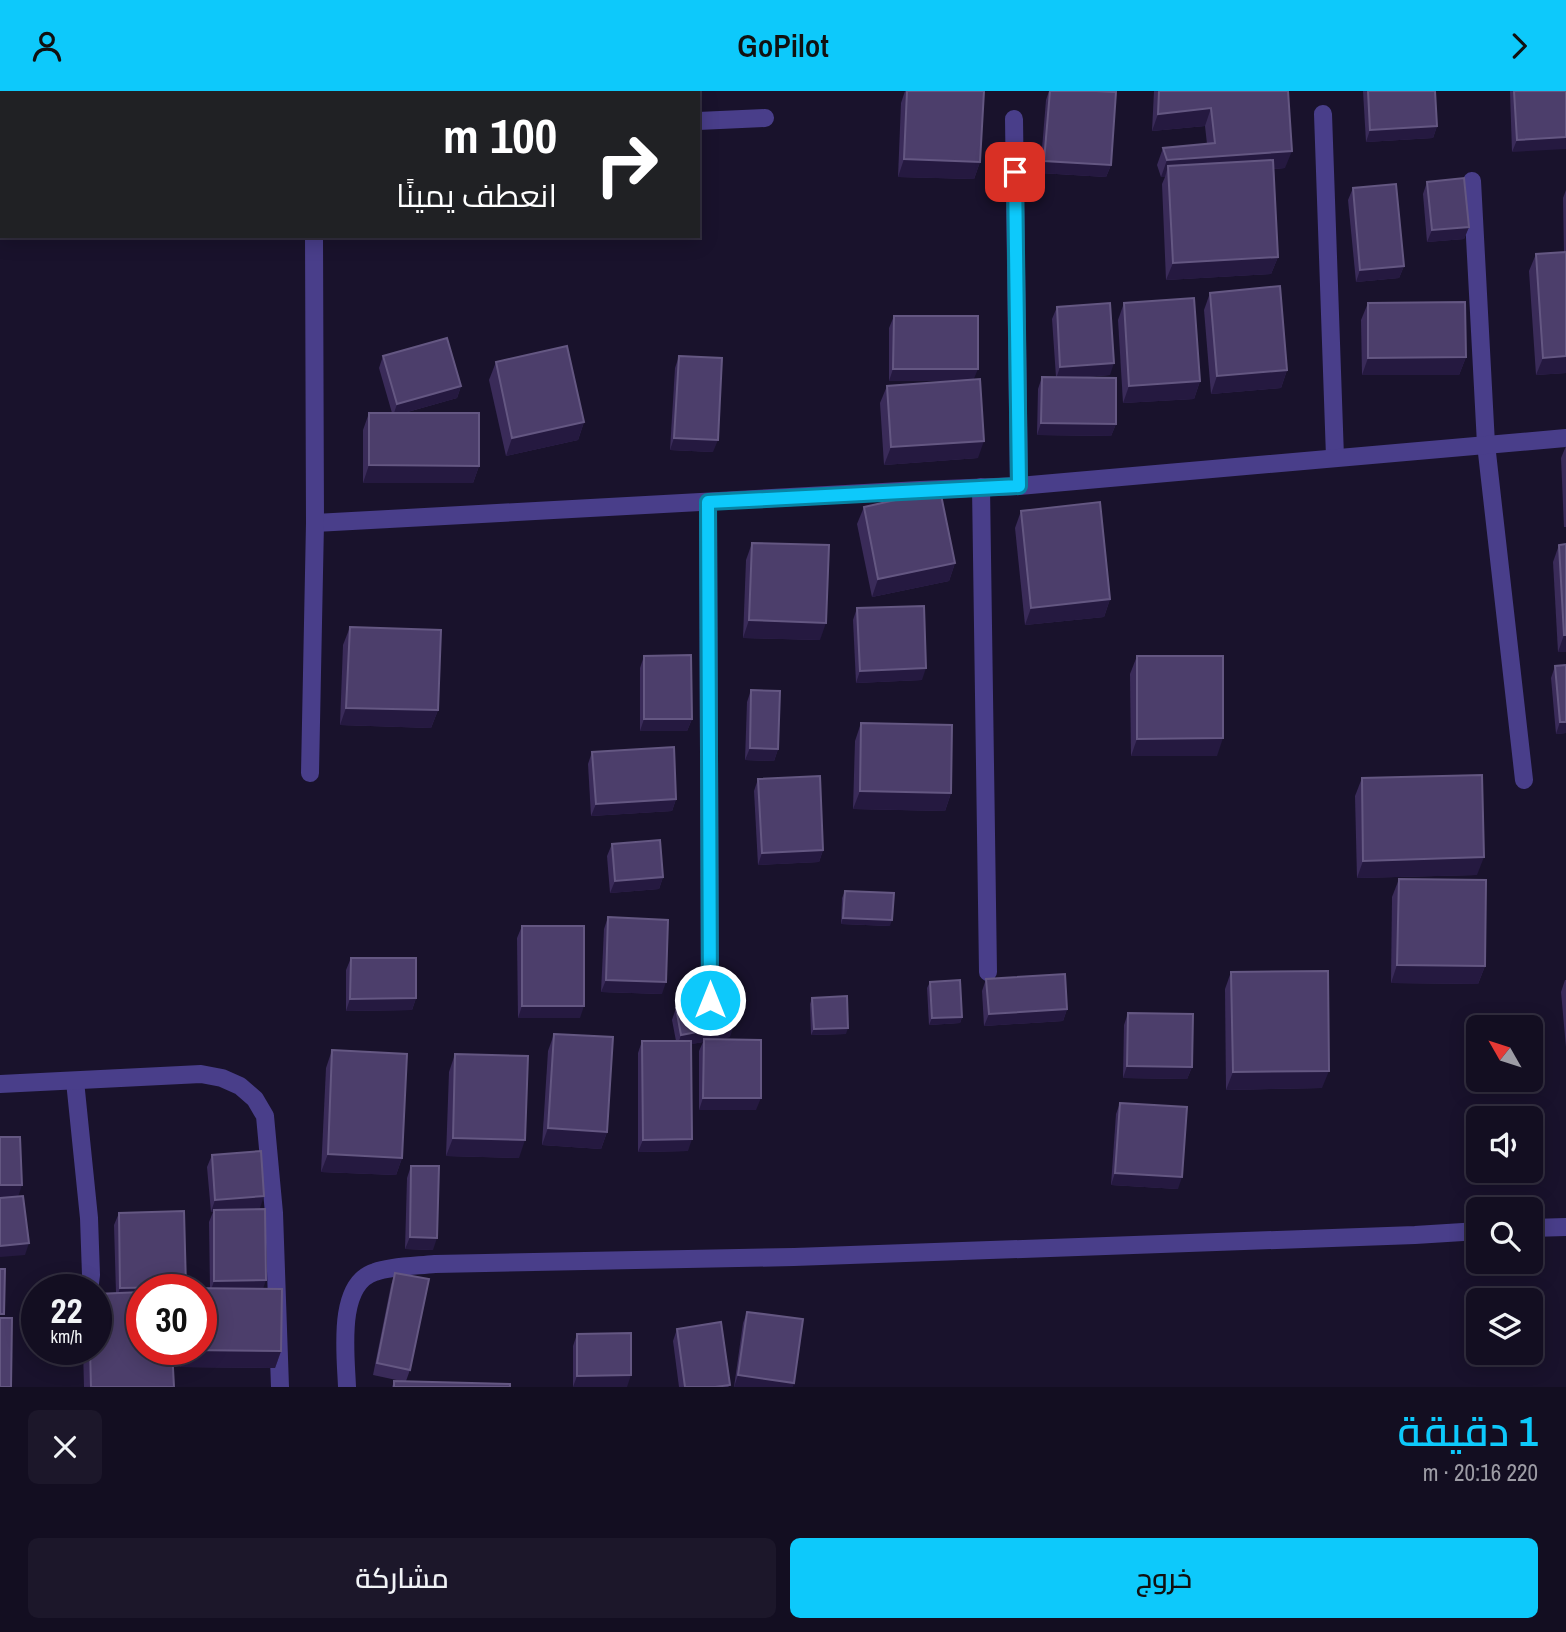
<!DOCTYPE html>
<html lang="ar">
<head>
<meta charset="utf-8">
<style>
  :root { --surface:#130e21; --page:#1c172a; --text:#f1f3f6; --muted:#9d9ca5; --line:#322e3f; --accent:#0dc9fb }
  body { margin:0; font-family:"Archivo Narrow",Cairo,sans-serif; background:var(--page); color:var(--text); direction:rtl; height:100vh; display:flex; flex-direction:column; font-size:26px; white-space:nowrap }
  * { box-sizing:border-box; margin:0 }
  p { font-size:23px; color:var(--muted) }
  .icon { flex:none; width:38px; height:38px; fill:none; stroke:currentColor; stroke-width:2; stroke-linecap:round; stroke-linejoin:round }
  .map { position:relative; height:1296px; overflow:hidden; direction:ltr }
  .panel { display:flex; flex-direction:column; background:var(--surface); flex:1 }
  .panel>* { flex:none }
  .top-card { position:absolute; left:0px; top:0px; width:700px; height:147px; box-shadow:0 4px 18px #0003,0 0 0 2px var(--line); direction:rtl; background:#202124; color:#fff; overflow:hidden }
  .needle { width:46px; rotate:309deg }
  .controls { position:absolute; left:1466px; top:924px; display:grid; gap:14px }
  .controls a { display:grid; place-items:center; width:77px; height:77px; border-radius:10px; background:var(--surface); box-shadow:0 4px 18px #0003,0 0 0 2px var(--line); font-size:35px }
  .speed { position:absolute; left:21px; top:1183px; display:flex; gap:14px; font-size:35px; font-weight:700; text-align:center }
  .speed>* { display:grid; place-content:center; width:91px; height:91px; border-radius:50%; background:var(--surface); box-shadow:0 4px 18px #0003,0 0 0 2px var(--line); line-height:1 }
  .speed small { font-size:18px; font-weight:400 }
  .speed .limit { border:10px solid #d22; background:#fff; color:#111 }
  .pin { position:absolute; display:grid; place-items:center; width:60px; height:60px; color:#fff; margin:-30px; border-radius:14px; box-shadow:0 4px 10px #0006 }
  .me { position:absolute; width:77px; margin:-38px; rotate:0deg; stroke-linejoin:round; filter:drop-shadow(0 0 5px #0008) }
  .turn { display:flex; align-items:center; gap:24px; height:147px; padding:0 28px; font-size:32px }
  .turn .icon { width:91px; height:91px; stroke-width:2.5 }
  .turn b { display:block; font-size:49px; line-height:60px }
  .round { display:grid; place-items:center; flex:none; width:74px; height:74px; border-radius:10px; background:var(--page) }
  .summary { display:flex; align-items:center; justify-content:space-between; height:119px; padding:0 28px }
  h1 { font-size:42px; font-weight:600; line-height:52px; color:var(--accent) }
  .primary-button { display:flex; gap:14px; margin-top:auto; padding:14px 28px }
  .primary-button a { flex:1; height:80px; border-radius:10px; background:var(--accent); color:#111; font-size:28px; font-weight:600; line-height:80px; text-align:center }
  .primary-button a+a { background:var(--page); color:var(--text) }
  header { display:flex; justify-content:space-between; align-items:center; height:91px; padding:0 28px; background:var(--accent); color:#111; font-size:32px; font-weight:600 }
  .map>svg:first-child { display:block }
  .lines { fill:none; stroke-linecap:round; stroke-linejoin:round }
  .minor { stroke:#493e8a; stroke-width:18 }
  .wall { fill:#3a2b59 }
  .shaded-wall { fill:#251940 }
  .building { fill:#4c3e6b; stroke:#645782; stroke-width:2 }
  .route-casing { stroke:#0883a3; stroke-width:18 }
  .route { stroke:#0dc9fb; stroke-width:12 }
</style>
</head>
<body>
<header><svg class="icon" aria-label="forward" viewBox="0 0 24 24"><path d="M9 5l7 7-7 7"/></svg>GoPilot<svg class="icon" aria-label="person" viewBox="0 0 24 24"><circle cx="12" cy="8" r="4"/><path d="M4 21q1-7 8-7t8 7"/></svg></header>
<div class="map">
<svg width="1566" height="1296" viewBox="0 0 1566 1296">
  <rect width="100%" height="100%" fill="#19122c"/>
  <g class="lines">
    <g class="minor">
      <path d="M311,0V2"/>
      <path d="M1323,23L1335,366"/>
      <path d="M1014,28L1019,395"/>
      <path d="M698,30L765,27"/>
      <path d="M1472,90L1486,353L1524,689"/>
      <path d="M981,396L988,881"/>
      <path d="M708,411L710,909"/>
      <path d="M315,432L920,399L1019,395L1566,347"/>
      <path d="M310,682L315,432L314,145"/>
      <path d="M75,990L89,1127L91,1184L90,1192L85,1199"/>
      <path d="M0,993L201,983L222,987L240,995L255,1008L265,1025L274,1122L280,1296"/>
      <path d="M1531,1137L1566,1136"/>
      <path d="M347,1296C346,1265 336,1193 375,1181C392,1175 416,1175 435,1173L794,1166L1415,1144L1479,1140"/>
    </g>
  </g>
  <g class="wall">
    <path d="M905,0H984L980,71L974,88L898,86L901,12Z"/>
    <path d="M1049,0H1096L1111,74L1106,86L1040,82L1046,9Z"/>
    <path d="M1154,0H1288L1285,77L1274,78L1278,166L1271,183L1166,189L1162,93L1165,86H1161L1157,74L1163,57L1207,53L1205,35L1152,40Z"/>
    <path d="M1363,0H1435L1437,35L1433,47L1366,51Z"/>
    <path d="M1510,0H1566L1512,61Z"/>
    <path d="M1427,91L1469,136L1464,148L1427,151L1423,103Z"/>
    <path d="M1353,97L1404,175L1399,187L1356,191L1348,109Z"/>
    <path d="M1566,99V282L1536,284L1529,180L1536,163L1564,161L1563,107Z"/>
    <path d="M1210,202L1287,279L1281,297L1211,303L1204,219Z"/>
    <path d="M1124,212L1200,290L1194,308L1123,312L1118,229Z"/>
    <path d="M1368,212L1466,266L1459,284H1362L1361,229Z"/>
    <path d="M1057,216L1110,284L1072,287L1116,333L1111,345L1037,344L1038,298L1042,286H1056L1052,228Z"/>
    <path d="M894,225L974,289L978,367L884,374L880,312L887,295L957,290H889V237Z"/>
    <path d="M383,265L461,295L457,307L404,322L479,375L473,392H363V339L369,322H392L379,277Z"/>
    <path d="M679,265L713,361L670,359L675,277Z"/>
    <path d="M496,271L584,331L578,349L506,365L489,289Z"/>
    <path d="M1566,355V436H1564L1561,367Z"/>
    <path d="M864,416L955,472L949,490L872,506L857,433Z"/>
    <path d="M1021,420L1110,508L1104,526L1025,534L1015,437Z"/>
    <path d="M752,452L820,549L743,547L746,469Z"/>
    <path d="M1559,454L1566,561H1558L1553,471Z"/>
    <path d="M857,517L922,589L856,592L853,529Z"/>
    <path d="M350,536L438,619L431,637L340,634L343,554Z"/>
    <path d="M644,565L692,628L687,640H640V577Z"/>
    <path d="M1137,565L1217,665H1131L1130,583Z"/>
    <path d="M1566,574V642L1556,643L1551,587L1555,575Z"/>
    <path d="M751,599L778,658L774,670L745,669L747,611Z"/>
    <path d="M861,632L951,702L945,720L853,718L855,650Z"/>
    <path d="M592,661L676,708L672,720L591,725L588,673Z"/>
    <path d="M1362,687L1477,784L1357,787L1355,705Z"/>
    <path d="M758,688L823,759L819,771L758,774L754,700Z"/>
    <path d="M612,753L663,786L659,798L610,802L607,765Z"/>
    <path d="M1399,788L1485,875L1478,893L1391,892L1392,806Z"/>
    <path d="M845,800L890,835L841,833L842,807Z"/>
    <path d="M608,826L662,903L601,901L604,838Z"/>
    <path d="M522,835L580,927H518L517,847Z"/>
    <path d="M351,867L416,907L412,919L346,920V879Z"/>
    <path d="M1231,881L1322,997L1226,999L1225,898Z"/>
    <path d="M986,888L1067,918L1063,930L984,935L982,900Z"/>
    <path d="M1565,889H1566V956L1561,901Z"/>
    <path d="M930,891L962,926L960,932L929,934L927,897Z"/>
    <path d="M812,907L846,943L811,944L810,913Z"/>
    <path d="M676,917L730,946L718,948L756,1019H699V960L703,951L691,953L688,1060L638,1061V962L642,950H676L672,929Z"/>
    <path d="M1128,922L1192,976L1187,988L1123,987L1124,934Z"/>
    <path d="M554,943L607,1041L601,1058L542,1054L548,960Z"/>
    <path d="M332,959L402,1067L396,1084L321,1081L326,977Z"/>
    <path d="M455,963L519,1067L446,1065L449,981Z"/>
    <path d="M1120,1012L1178,1098L1111,1094L1116,1023Z"/>
    <path d="M212,1064L260,1117L241,1118L281,1260L275,1277L180,1276V1258H201V1199H186V1197H210L209,1131L213,1121H211L207,1076Z"/>
    <path d="M411,1075L433,1159L405,1158L407,1087Z"/>
    <path d="M119,1122L142,1199L174,1296H84L83,1258H96L116,1202L114,1134Z"/>
    <path d="M395,1182L410,1279L406,1290L510,1296H392L394,1290H401L373,1284L391,1194Z"/>
    <path d="M747,1221L793,1296H734L743,1232Z"/>
    <path d="M677,1238L729,1296H679L673,1250Z"/>
    <path d="M577,1243L627,1296H573V1255Z"/>
  </g>
  <g class="shaded-wall">
    <path d="M1211,17L1205,35L1152,40L1158,23Z"/>
    <path d="M1437,35L1433,47L1366,51L1370,39Z"/>
    <path d="M1566,46V58L1512,61L1517,49Z"/>
    <path d="M1292,60L1285,77L1169,86L1168,75L1165,86H1161L1167,69Z"/>
    <path d="M904,68L980,71L974,88L898,86Z"/>
    <path d="M1044,70L1111,74L1106,86L1040,82Z"/>
    <path d="M1469,136L1464,148L1427,151L1432,139Z"/>
    <path d="M1278,166L1271,183L1166,189L1173,172Z"/>
    <path d="M1404,175L1399,187L1356,191L1360,179Z"/>
    <path d="M1566,265V282L1536,284L1543,267Z"/>
    <path d="M1466,266L1459,284H1362L1368,267Z"/>
    <path d="M1114,272L1110,284L1056,288L1060,276Z"/>
    <path d="M893,278H978L973,290H889Z"/>
    <path d="M1287,279L1281,297L1211,303L1217,285Z"/>
    <path d="M1200,290L1194,308L1123,312L1129,295Z"/>
    <path d="M461,295L457,307L393,325L397,313Z"/>
    <path d="M584,331L578,349L506,365L512,347Z"/>
    <path d="M1041,332L1116,333L1111,345L1037,344Z"/>
    <path d="M674,347L718,349L713,361L670,359Z"/>
    <path d="M984,350L978,367L884,374L891,356Z"/>
    <path d="M369,374L479,375L473,392H363Z"/>
    <path d="M955,472L949,490L872,506L878,488Z"/>
    <path d="M1110,508L1104,526L1025,534L1031,517Z"/>
    <path d="M749,529L826,532L820,549L743,547Z"/>
    <path d="M1564,544H1566V561H1558Z"/>
    <path d="M926,577L922,589L856,592L860,580Z"/>
    <path d="M346,617L438,619L431,637L340,634Z"/>
    <path d="M644,628H692L687,640H640Z"/>
    <path d="M1560,631H1566V642L1556,643Z"/>
    <path d="M1223,647L1217,665H1131L1137,648Z"/>
    <path d="M750,657L778,658L774,670L745,669Z"/>
    <path d="M860,700L951,702L945,720L853,718Z"/>
    <path d="M676,708L672,720L591,725L596,713Z"/>
    <path d="M823,759L819,771L758,774L762,762Z"/>
    <path d="M1484,766L1477,784L1357,787L1363,770Z"/>
    <path d="M663,786L659,798L610,802L615,790Z"/>
    <path d="M843,827L892,829L890,835L841,833Z"/>
    <path d="M1397,874L1485,875L1478,893L1391,892Z"/>
    <path d="M606,889L666,891L662,903L601,901Z"/>
    <path d="M416,907L412,919L346,920L350,908Z"/>
    <path d="M522,915H584L580,927H518Z"/>
    <path d="M1067,918L1063,930L984,935L989,923Z"/>
    <path d="M962,926L960,932L929,934L932,927Z"/>
    <path d="M734,934L730,946L704,951V948L703,951L677,956L681,944Z"/>
    <path d="M848,937L846,943L811,944L814,938Z"/>
    <path d="M1127,975L1192,976L1187,988L1123,987Z"/>
    <path d="M1329,980L1322,997L1226,999L1233,981Z"/>
    <path d="M703,1007H761L756,1019H699Z"/>
    <path d="M548,1037L607,1041L601,1058L542,1054Z"/>
    <path d="M453,1047L525,1049L519,1067L446,1065Z"/>
    <path d="M692,1048L688,1060L638,1061L643,1049Z"/>
    <path d="M328,1063L402,1067L396,1084L321,1081Z"/>
    <path d="M1115,1082L1182,1086L1178,1098L1111,1094Z"/>
    <path d="M0,1094H22L18,1106H0Z"/>
    <path d="M264,1105L260,1117L211,1121L215,1109Z"/>
    <path d="M410,1146L437,1147L433,1159L405,1158Z"/>
    <path d="M29,1152L25,1164L0,1166V1155Z"/>
    <path d="M266,1189L262,1201L210,1202L214,1190Z"/>
    <path d="M186,1196L185,1199H142V1208L116,1209L120,1197Z"/>
    <path d="M186,1259L281,1260L275,1277L180,1276Z"/>
    <path d="M631,1284L627,1296H573L577,1285Z"/>
    <path d="M738,1284L794,1292L793,1296H734Z"/>
  </g>
  <g class="building">
    <path d="M907,0H984L980,71L904,68Z"/>
    <path d="M1050,0H1096L1116,1L1111,74L1044,70Z"/>
    <path d="M1159,0H1288L1292,60L1167,69L1163,57L1215,52L1211,17L1158,23Z"/>
    <path d="M1368,0H1435L1437,35L1370,39Z"/>
    <path d="M1514,0H1566V46L1517,49Z"/>
    <path d="M1273,69L1278,166L1173,172L1168,75Z"/>
    <path d="M1464,87L1469,136L1432,139L1427,91Z"/>
    <path d="M1396,93L1404,175L1360,179L1353,97Z"/>
    <path d="M1566,161V265L1543,267L1536,163Z"/>
    <path d="M1280,195L1287,279L1217,285L1210,202Z"/>
    <path d="M1194,207L1200,290L1129,295L1124,212Z"/>
    <path d="M1465,211L1466,266L1368,267V212Z"/>
    <path d="M1110,212L1114,272L1060,276L1057,216Z"/>
    <path d="M894,225H978V278H893Z"/>
    <path d="M447,247L461,295L397,313L383,265Z"/>
    <path d="M567,255L584,331L512,347L496,271Z"/>
    <path d="M679,265L722,267L718,349L674,347Z"/>
    <path d="M1042,286L1116,287V333L1041,332Z"/>
    <path d="M980,288L984,350L891,356L887,295Z"/>
    <path d="M369,322H479V375L369,374Z"/>
    <path d="M940,399L955,472L878,488L864,416Z"/>
    <path d="M1100,411L1110,508L1031,517L1021,420Z"/>
    <path d="M752,452L829,454L826,532L749,529Z"/>
    <path d="M1566,453V544H1564L1559,454Z"/>
    <path d="M924,515L926,577L860,580L857,517Z"/>
    <path d="M350,536L441,539L438,619L346,617Z"/>
    <path d="M691,564L692,628H644V565Z"/>
    <path d="M1137,565H1223V647L1137,648Z"/>
    <path d="M1566,574V631H1560L1555,575Z"/>
    <path d="M751,599L780,600L778,658L750,657Z"/>
    <path d="M861,632L952,634L951,702L860,700Z"/>
    <path d="M674,656L676,708L596,713L592,661Z"/>
    <path d="M1482,684L1484,766L1363,770L1362,687Z"/>
    <path d="M820,685L823,759L762,762L758,688Z"/>
    <path d="M660,749L663,786L615,790L612,753Z"/>
    <path d="M1399,788L1486,789L1485,875L1397,874Z"/>
    <path d="M845,800L894,802L892,829L843,827Z"/>
    <path d="M608,826L668,829L666,891L606,889Z"/>
    <rect x="522" y="835" width="62" height="80"/>
    <path d="M351,867H416V907L350,908Z"/>
    <path d="M1328,880L1329,980L1233,981L1231,881Z"/>
    <path d="M1065,883L1067,918L989,923L986,888Z"/>
    <path d="M960,889L962,926L932,927L930,891Z"/>
    <path d="M847,905L848,937L814,938L812,907Z"/>
    <path d="M730,907L734,934L681,944L676,917Z"/>
    <path d="M1128,922L1193,923L1192,976L1127,975Z"/>
    <path d="M554,943L613,946L607,1041L548,1037Z"/>
    <path d="M704,948L761,949V1007H703Z"/>
    <path d="M642,950H691L692,1048L643,1049Z"/>
    <path d="M332,959L407,963L402,1067L328,1063Z"/>
    <path d="M455,963L528,965L525,1049L453,1047Z"/>
    <path d="M1120,1012L1187,1016L1182,1086L1115,1082Z"/>
    <path d="M0,1046H20L22,1094H0Z"/>
    <path d="M261,1060L264,1105L215,1109L212,1064Z"/>
    <path d="M411,1075H439L437,1147L410,1146Z"/>
    <path d="M23,1105L29,1152L0,1155V1107Z"/>
    <path d="M265,1118L266,1189L214,1190V1119Z"/>
    <path d="M184,1120L186,1196L120,1197L119,1122Z"/>
    <path d="M0,1178H5L4,1223H0Z"/>
    <path d="M395,1182L429,1188L410,1279L377,1272Z"/>
    <path d="M186,1197L282,1198L281,1260L186,1259L201,1258V1199H186Z"/>
    <path d="M142,1201V1258H172L174,1296H91L90,1258H96V1203Z"/>
    <path d="M747,1221L803,1228L794,1292L738,1284Z"/>
    <path d="M0,1227H12L11,1296H0Z"/>
    <path d="M721,1231L730,1294L715,1296H685L677,1238Z"/>
    <path d="M631,1242V1284L577,1285V1243Z"/>
    <path d="M394,1290L510,1293V1296H394Z"/>
  </g>
  <g class="lines">
    <defs>
      <path id="route" d="M710,909L708,411L1019,395L1015,81"/>
    </defs>
    <use href="#route" class="route-casing"/>
    <use href="#route" class="route"/>
  </g>
</svg>
<div class="controls">
<a><svg class="needle" viewBox="-14 -14 28 28"><path d="M0-13l5 13h-10z" fill="#e53935"/><path d="M0 13l5-13h-10z" fill="#9d9ca5"/></svg></a>
<a><svg class="icon" aria-label="sound" viewBox="0 0 24 24"><path d="M4 9h4l5-4v14l-5-4H4zM17 9q2 3 0 6"/></svg></a>
<a><svg class="icon" aria-label="search" viewBox="0 0 24 24"><circle cx="10" cy="10" r="6"/><path d="M15 15l6 6"/></svg></a>
<a><svg class="icon" aria-label="layers" viewBox="0 0 24 24"><path d="M12 4l9 5-9 5-9-5zM3 14l9 5 9-5"/></svg></a>
</div>
<div class="speed"><div>22<small>km/h</small></div><div class="limit">30</div></div>
<div class="pin" style="left:1015px;top:81px;background:#d93025"><svg class="icon" aria-label="arrive" viewBox="0 0 24 24"><path d="M6 21V4h12l-3 4 3 4H6"/></svg></div>
<svg class="me" style="left:710px;top:909px" viewBox="-20 -20 40 40"><circle r="17" fill="#0dc9fb" stroke="#fff" stroke-width="3"/><path d="M0-11L8 9 0 5-8 9z" fill="#fff"/></svg>
<div class="top-card">
<div class="turn"><svg class="icon" aria-label="right" viewBox="0 0 24 24"><path d="M7 20v-9h11M14 6l5 5-5 5"/></svg><div><b>100 m</b>انعطف يمينًا</div></div>
</div>
</div>
<section class="panel">
<div class="summary"><div><h1>1 دقيقة</h1><p>220 m · 20:16</p></div><a class="round"><svg class="icon" aria-label="close" viewBox="0 0 24 24"><path d="M6 6l12 12M18 6L6 18"/></svg></a></div>
<div class="primary-button"><a>خروج</a><a>مشاركة</a></div>
</section>
</body>
</html>
